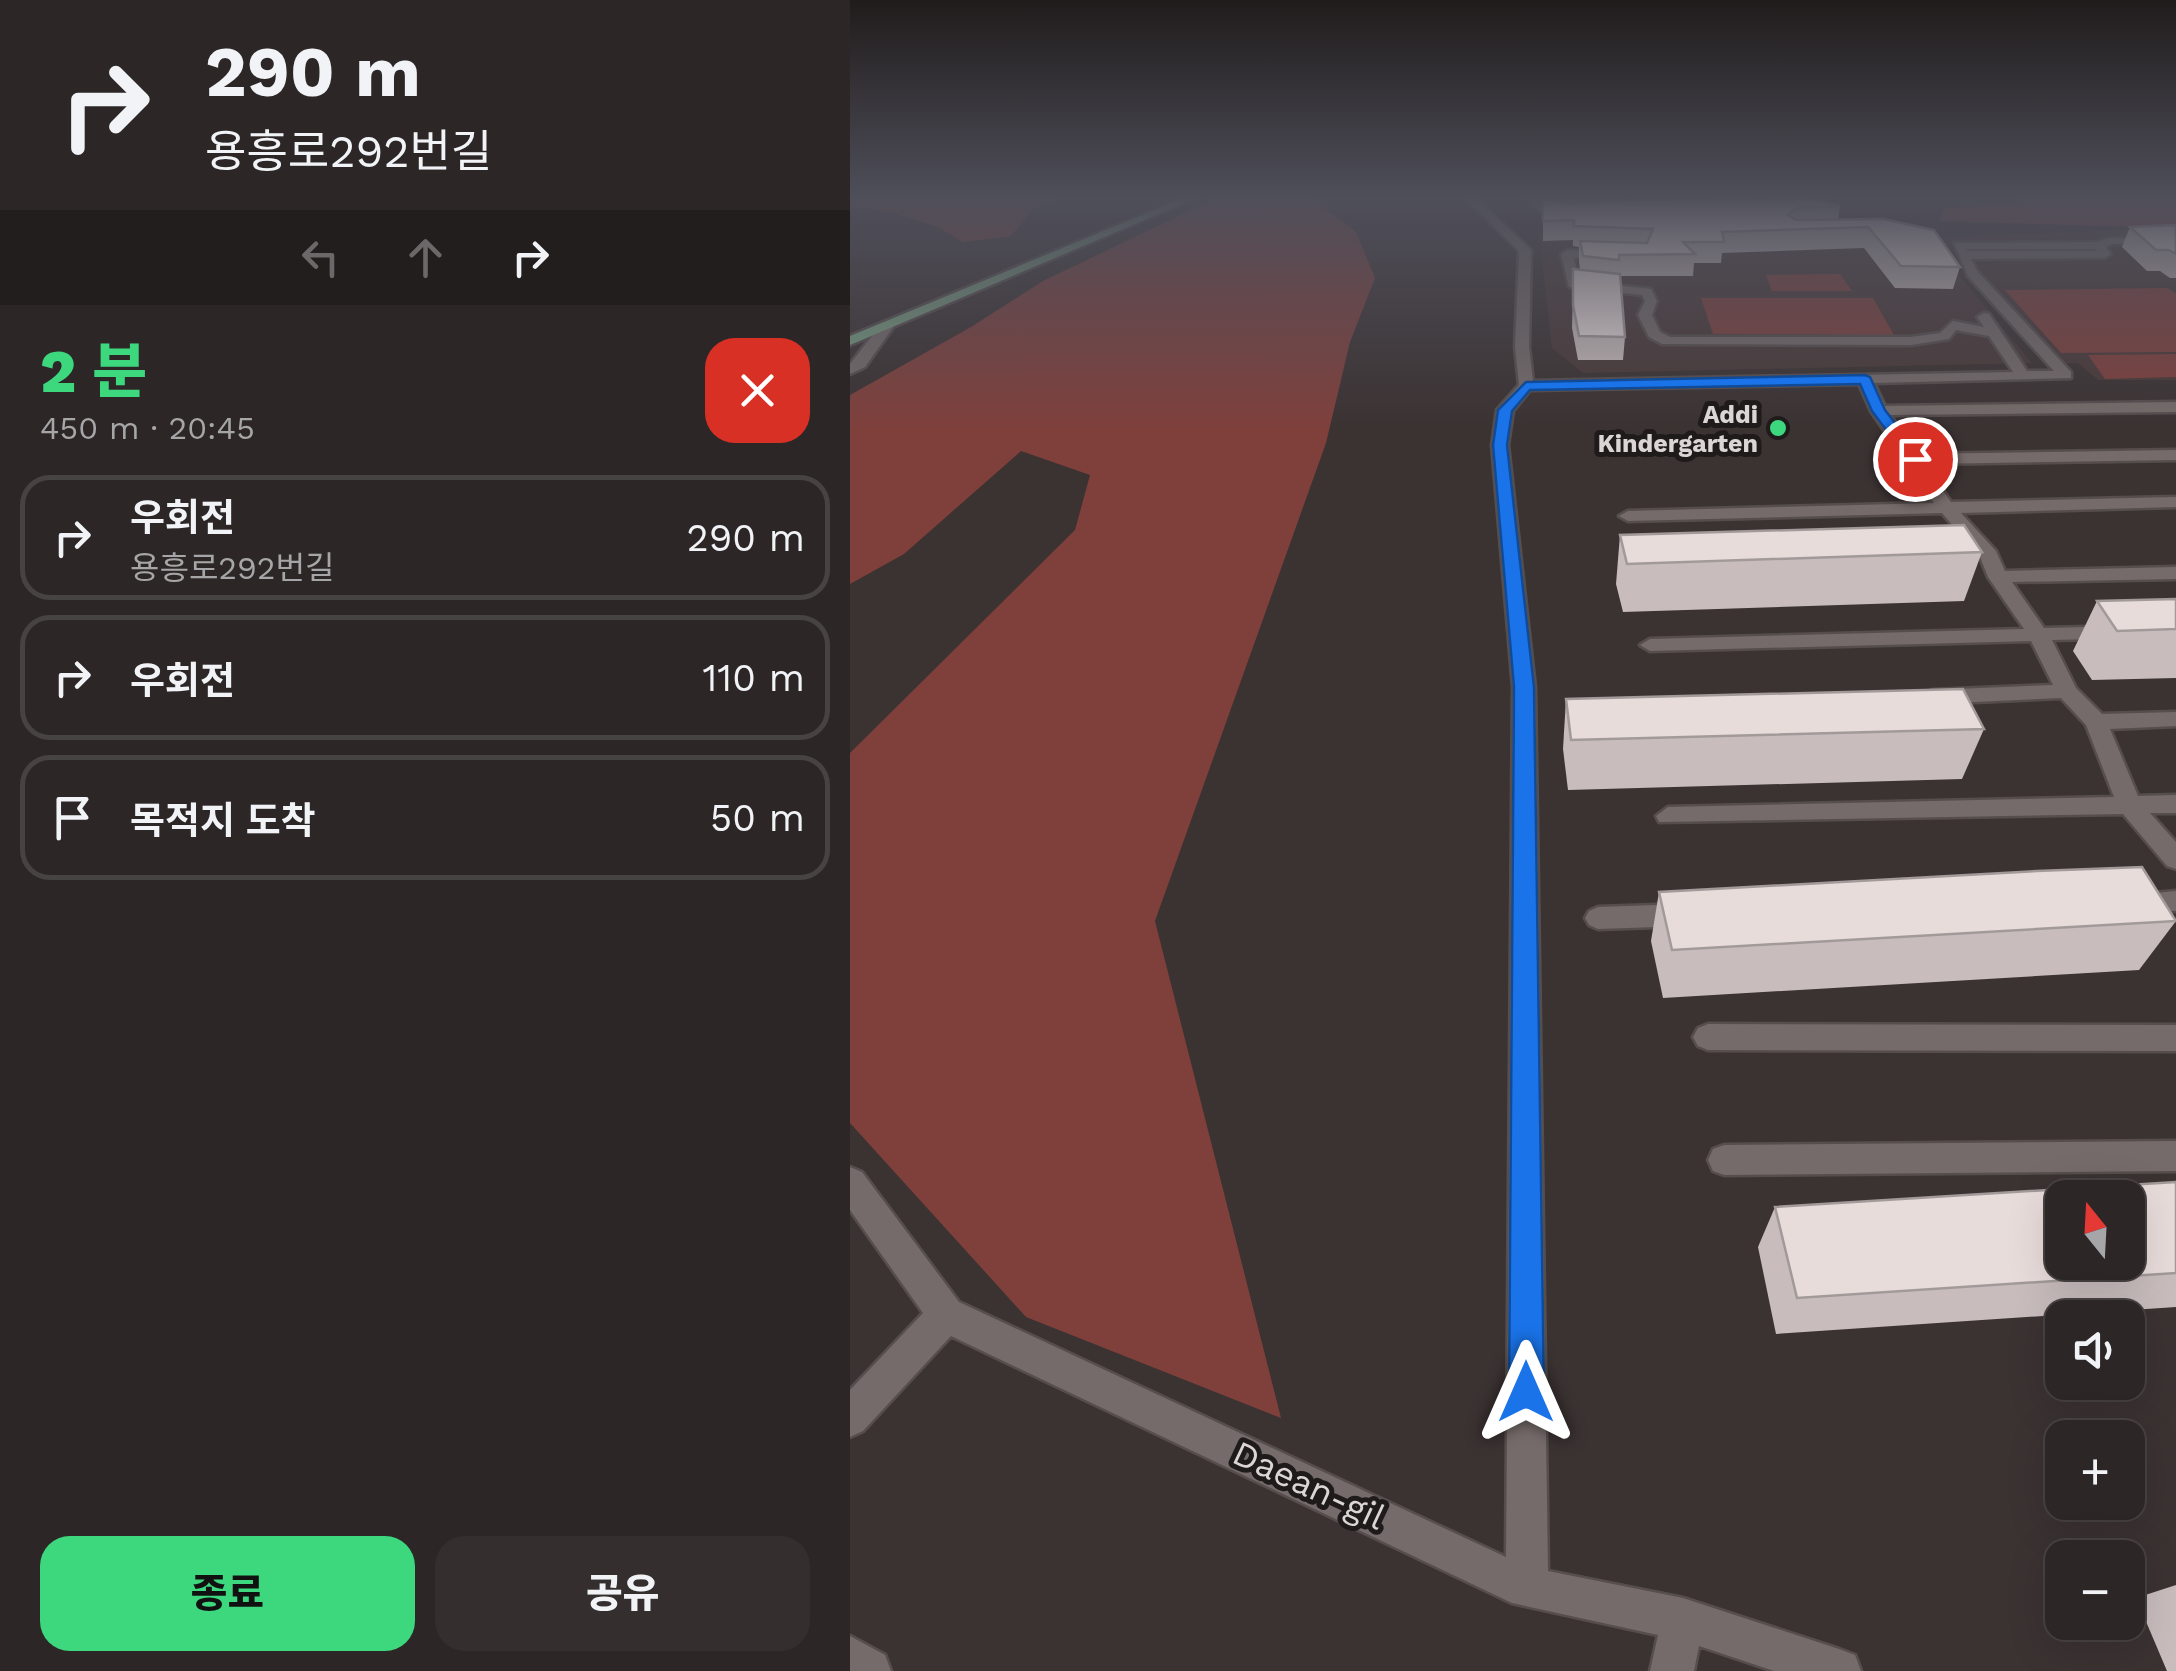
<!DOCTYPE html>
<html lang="ko">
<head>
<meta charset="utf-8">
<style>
  :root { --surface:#2c2626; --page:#342e2e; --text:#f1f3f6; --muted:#a6a5a7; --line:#484343; --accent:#3dd77e }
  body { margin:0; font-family:"Work Sans","Noto Sans KR",sans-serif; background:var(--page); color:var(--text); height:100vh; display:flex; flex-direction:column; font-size:38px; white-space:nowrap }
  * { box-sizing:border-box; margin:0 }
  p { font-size:32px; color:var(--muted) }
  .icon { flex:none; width:55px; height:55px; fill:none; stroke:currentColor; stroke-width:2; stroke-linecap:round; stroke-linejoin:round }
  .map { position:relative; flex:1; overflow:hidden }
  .side { display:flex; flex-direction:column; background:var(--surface); width:850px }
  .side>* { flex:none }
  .hud { background:#2c2626; color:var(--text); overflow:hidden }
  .needle { width:65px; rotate:342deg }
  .fabs { position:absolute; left:1195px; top:1180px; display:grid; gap:20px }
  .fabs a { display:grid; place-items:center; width:100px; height:100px; border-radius:20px; background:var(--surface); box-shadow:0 10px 40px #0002,0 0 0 2px var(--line); font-size:50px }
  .pin { position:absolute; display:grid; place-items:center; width:85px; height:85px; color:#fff; margin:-42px; border:5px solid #fff; border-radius:50%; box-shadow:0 2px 10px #0007 }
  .me { position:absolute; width:110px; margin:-55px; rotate:0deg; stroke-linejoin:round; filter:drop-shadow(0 0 8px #0008) }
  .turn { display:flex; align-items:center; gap:35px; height:210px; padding:0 40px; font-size:45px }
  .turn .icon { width:130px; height:130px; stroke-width:2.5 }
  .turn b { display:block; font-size:70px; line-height:85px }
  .lanes { display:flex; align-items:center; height:95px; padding:0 40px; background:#0003; justify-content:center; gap:50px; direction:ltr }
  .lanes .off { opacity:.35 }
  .round { display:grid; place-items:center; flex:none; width:105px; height:105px; border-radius:30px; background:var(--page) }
  .summary { display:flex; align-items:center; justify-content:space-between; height:170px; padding:0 40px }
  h1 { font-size:60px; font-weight:800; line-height:75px; color:var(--accent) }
  .cta { display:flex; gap:20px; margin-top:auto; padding:20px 40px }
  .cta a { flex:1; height:115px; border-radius:30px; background:var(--accent); color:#111; font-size:40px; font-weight:800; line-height:115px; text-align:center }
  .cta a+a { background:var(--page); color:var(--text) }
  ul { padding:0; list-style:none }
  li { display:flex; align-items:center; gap:30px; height:125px; margin:0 20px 15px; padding:0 20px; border:5px solid var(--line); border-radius:30px }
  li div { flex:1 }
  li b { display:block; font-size:38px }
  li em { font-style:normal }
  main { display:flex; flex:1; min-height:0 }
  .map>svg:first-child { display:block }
  .built { fill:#493938 }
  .green { fill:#7f403c }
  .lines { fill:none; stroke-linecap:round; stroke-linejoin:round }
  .minor-casing { stroke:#564e4d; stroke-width:5 }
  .major-casing { stroke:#564e4d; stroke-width:5 }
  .minor { fill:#756b6a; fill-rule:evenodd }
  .major { fill:#789c80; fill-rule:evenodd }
  .wall { fill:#c8bdbc }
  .building { fill:#e8dcdb; stroke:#a29a99; stroke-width:2.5; fill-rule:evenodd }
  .route { fill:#1a73e8; stroke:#114b97; stroke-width:2.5 }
  .poi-dot { fill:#3dd77e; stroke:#1f1b1b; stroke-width:4 }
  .labels { text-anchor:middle; stroke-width:10; stroke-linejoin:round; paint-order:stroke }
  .far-poi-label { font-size:25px; font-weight:bold; fill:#dbd5d4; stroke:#1f1b1b; text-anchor:end }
  .near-street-label { font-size:35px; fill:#dbd5d4; stroke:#1f1b1b }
</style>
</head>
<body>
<main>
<section class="side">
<div class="hud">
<div class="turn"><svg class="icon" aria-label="right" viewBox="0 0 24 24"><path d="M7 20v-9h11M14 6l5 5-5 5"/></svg><div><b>290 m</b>용흥로292번길</div></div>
<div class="lanes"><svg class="icon off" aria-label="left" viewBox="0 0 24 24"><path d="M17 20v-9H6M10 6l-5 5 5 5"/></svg><svg class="icon off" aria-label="ahead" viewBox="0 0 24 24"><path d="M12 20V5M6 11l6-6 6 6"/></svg><svg class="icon" aria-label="right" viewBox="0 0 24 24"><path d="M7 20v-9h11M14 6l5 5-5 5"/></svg></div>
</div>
<div class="summary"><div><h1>2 분</h1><p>450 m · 20:45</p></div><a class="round" style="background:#d93025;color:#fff"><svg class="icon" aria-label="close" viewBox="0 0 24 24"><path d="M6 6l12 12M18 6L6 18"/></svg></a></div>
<ul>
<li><svg class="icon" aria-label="right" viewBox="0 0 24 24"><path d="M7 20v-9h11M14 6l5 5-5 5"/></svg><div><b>우회전</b><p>용흥로292번길</p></div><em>290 m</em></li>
<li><svg class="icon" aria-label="right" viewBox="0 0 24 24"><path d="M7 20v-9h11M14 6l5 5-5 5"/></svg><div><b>우회전</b></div><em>110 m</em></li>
<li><svg class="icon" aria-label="arrive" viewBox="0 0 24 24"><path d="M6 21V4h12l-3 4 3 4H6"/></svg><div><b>목적지 도착</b></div><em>50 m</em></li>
</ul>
<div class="cta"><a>종료</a><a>공유</a></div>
</section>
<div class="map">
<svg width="1326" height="1671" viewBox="0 0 1326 1671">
  <rect width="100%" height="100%" fill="#3b3232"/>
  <g class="built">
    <path d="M1065,222L1182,363L733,373L702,348L689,233Z"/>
    <path d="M1326,228V380H1248L1228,363H1195L1084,238Z"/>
  </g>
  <g class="green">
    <path d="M0,196H216L183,209L161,236L113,242L86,226L36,211L0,207Z"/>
    <path d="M370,196H460L506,232L525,278L500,342L476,443L305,921L431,1418L176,1317L0,1123V753L225,530L240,475L171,451L54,554L0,584V395L121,327L193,281Z"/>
    <path d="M1171,196H1326V228L1089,221L1095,208L1172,203Z"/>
    <path d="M990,274L1002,291H922L916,275Z"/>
    <path d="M1318,288L1326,294V352L1211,353L1155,290Z"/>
    <path d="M851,298H1023L1044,335L863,334Z"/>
    <path d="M1326,354V377L1255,379L1238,355Z"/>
  </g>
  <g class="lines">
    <defs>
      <g id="minor">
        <path d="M613,196H624L681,250L679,347L683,381L1163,372L1139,336L1106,330L1099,339L1061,345L812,344L799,337L788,315L795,301L792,295L719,287L711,254L717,250L765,252L761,259L724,258L729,281L801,289L807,301L802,315L810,332L820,337H1061L1090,333L1103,321L1134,327L1127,317L1134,313L1139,314L1177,371H1204L1118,276L1104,243L1247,242L1260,238L1326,236V242L1262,244L1256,247L1261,254L1255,258L1121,259L1127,271L1221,372V378L1024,383L1035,406L1326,402V412L1040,415L1067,454L1326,450V460L1074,464L1101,502L1326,497V507L1111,513L1146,551L1155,571L1326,567V579L1162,582L1194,628L1326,625V637L1202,640L1226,688L1252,714L1326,712V726L1260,729L1288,796L1326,795V813H1300L1326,842V869L1317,866L1273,814L809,822L806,816L818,807L1264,797L1236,725L1211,698L1082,704L1071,697L1082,690L1203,685L1181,641L800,651L790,645L800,639L1174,629L1138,577L1130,557L1092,513L778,521L769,516L778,511L1084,503L1021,411L1009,384L680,390L663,411L658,445L685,687L698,1571L833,1598L989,1649L1005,1655L1011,1671H924L849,1646L844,1671H800L808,1635L662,1603L101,1336L13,1431L0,1437V1390L73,1313L0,1210V1167L12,1172L109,1302L656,1557L663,687L642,445L647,410L669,385L665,347L669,251ZM1116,249H1246V251H1117Z"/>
        <path d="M672,196H683L700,210L731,216C709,226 688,212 672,196Z"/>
        <path d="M32,323L44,326L15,367L0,374V364Z"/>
        <path d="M1326,891V911L1272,910L1268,903L1272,896Z"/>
        <path d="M836,904L845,908L849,915L845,922L836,926L748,929L739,925L735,918L739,911L748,907Z"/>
        <path d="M858,1024L1326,1025V1051L858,1050L848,1046L843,1037L848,1028Z"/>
        <path d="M1326,1141V1171L874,1175L863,1171L858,1160L863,1149L874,1145Z"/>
        <path d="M0,1636L35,1655L41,1671H0Z"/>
      </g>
      <path id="major" d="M338,196H351L0,345V336Z"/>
    </defs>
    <use href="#minor" class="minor-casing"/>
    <use href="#major" class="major-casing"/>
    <use href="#minor" class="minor"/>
    <use href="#major" class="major"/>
  </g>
  <g class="wall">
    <path d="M693,196H773L772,201L787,200L783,196H1015L966,199L990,206L988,220L1033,219L1110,267L1103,289L1045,288L1014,248L872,253L871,263H844L843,276H770L775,337L773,360H728L722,328L723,291L730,270L729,262V247L723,246V240L693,241V199H696L693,198Z"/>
    <path d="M1326,225V278H1320L1310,271H1297L1272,247L1280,227Z"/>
    <path d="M770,535L1132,552L1114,601L773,612L766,584Z"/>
    <path d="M1326,599V678L1242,680L1223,651L1247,601Z"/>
    <path d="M716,699L1134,729L1112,779L718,790L713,749Z"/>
    <path d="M809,892L1326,921L1289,970L813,998L801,941Z"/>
    <path d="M1326,1182V1307L926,1334L908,1247L925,1207Z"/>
    <path d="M1326,1585V1671H1317L1286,1598Z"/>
  </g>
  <g class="building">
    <path d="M907,196L909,200L921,196H956L990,206L946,208L938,215L946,220L1033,219L1084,230L1110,267L1051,266L1018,227L872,232L874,242H833L845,254L769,255V260L733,256L730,241L797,243L803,229L724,226V220L693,221V199L716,203Z"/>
    <path d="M1326,225V254L1319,250H1306L1280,227Z"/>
    <path d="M723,269L770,274L775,337L729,336L723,305Z"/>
    <path d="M1114,525L1132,552L777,564L770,535Z"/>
    <path d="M1326,599V629L1267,631L1247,601Z"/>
    <path d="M1113,689L1134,729L721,740L716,699Z"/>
    <path d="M1292,867L1326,921L822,950L809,892L1187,871Z"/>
    <path d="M1326,1182V1273L947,1298L925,1207ZM1212,1198H1278V1262H1212Z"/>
  </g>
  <linearGradient id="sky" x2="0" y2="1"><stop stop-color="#201c1c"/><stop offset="0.46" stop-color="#4f4f5a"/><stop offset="1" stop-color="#4f4f5a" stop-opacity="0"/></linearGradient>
  <rect width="1326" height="429" fill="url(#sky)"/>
  <path class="route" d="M1015,375L1020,377L1035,410L1073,459L1070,462H1060L1022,411L1010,384L680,390L662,411L657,445L684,687L694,1392L689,1404L676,1409L664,1404L659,1392L664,687L643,445L648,410L676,382Z"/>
  <circle class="poi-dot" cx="928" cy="428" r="10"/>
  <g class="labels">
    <g class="far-poi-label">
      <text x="908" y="423">Addi<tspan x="908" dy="29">Kindergarten</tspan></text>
    </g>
    <g class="near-street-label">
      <text transform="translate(459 1485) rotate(25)" y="12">Daean-gil</text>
    </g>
  </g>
</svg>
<div class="fabs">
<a><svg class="needle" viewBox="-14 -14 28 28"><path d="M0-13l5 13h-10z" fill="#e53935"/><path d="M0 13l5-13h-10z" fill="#a6a5a7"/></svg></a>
<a><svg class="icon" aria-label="sound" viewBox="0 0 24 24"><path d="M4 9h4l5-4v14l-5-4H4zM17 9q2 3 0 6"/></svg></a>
<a>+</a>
<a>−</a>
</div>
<div class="pin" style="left:1065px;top:459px;background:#d93025"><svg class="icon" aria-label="arrive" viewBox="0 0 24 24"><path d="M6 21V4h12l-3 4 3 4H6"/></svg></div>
<svg class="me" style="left:676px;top:1392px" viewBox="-20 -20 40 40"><path d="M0-17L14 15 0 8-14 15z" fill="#1a73e8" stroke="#fff" stroke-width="4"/></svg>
</div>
</main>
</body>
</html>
